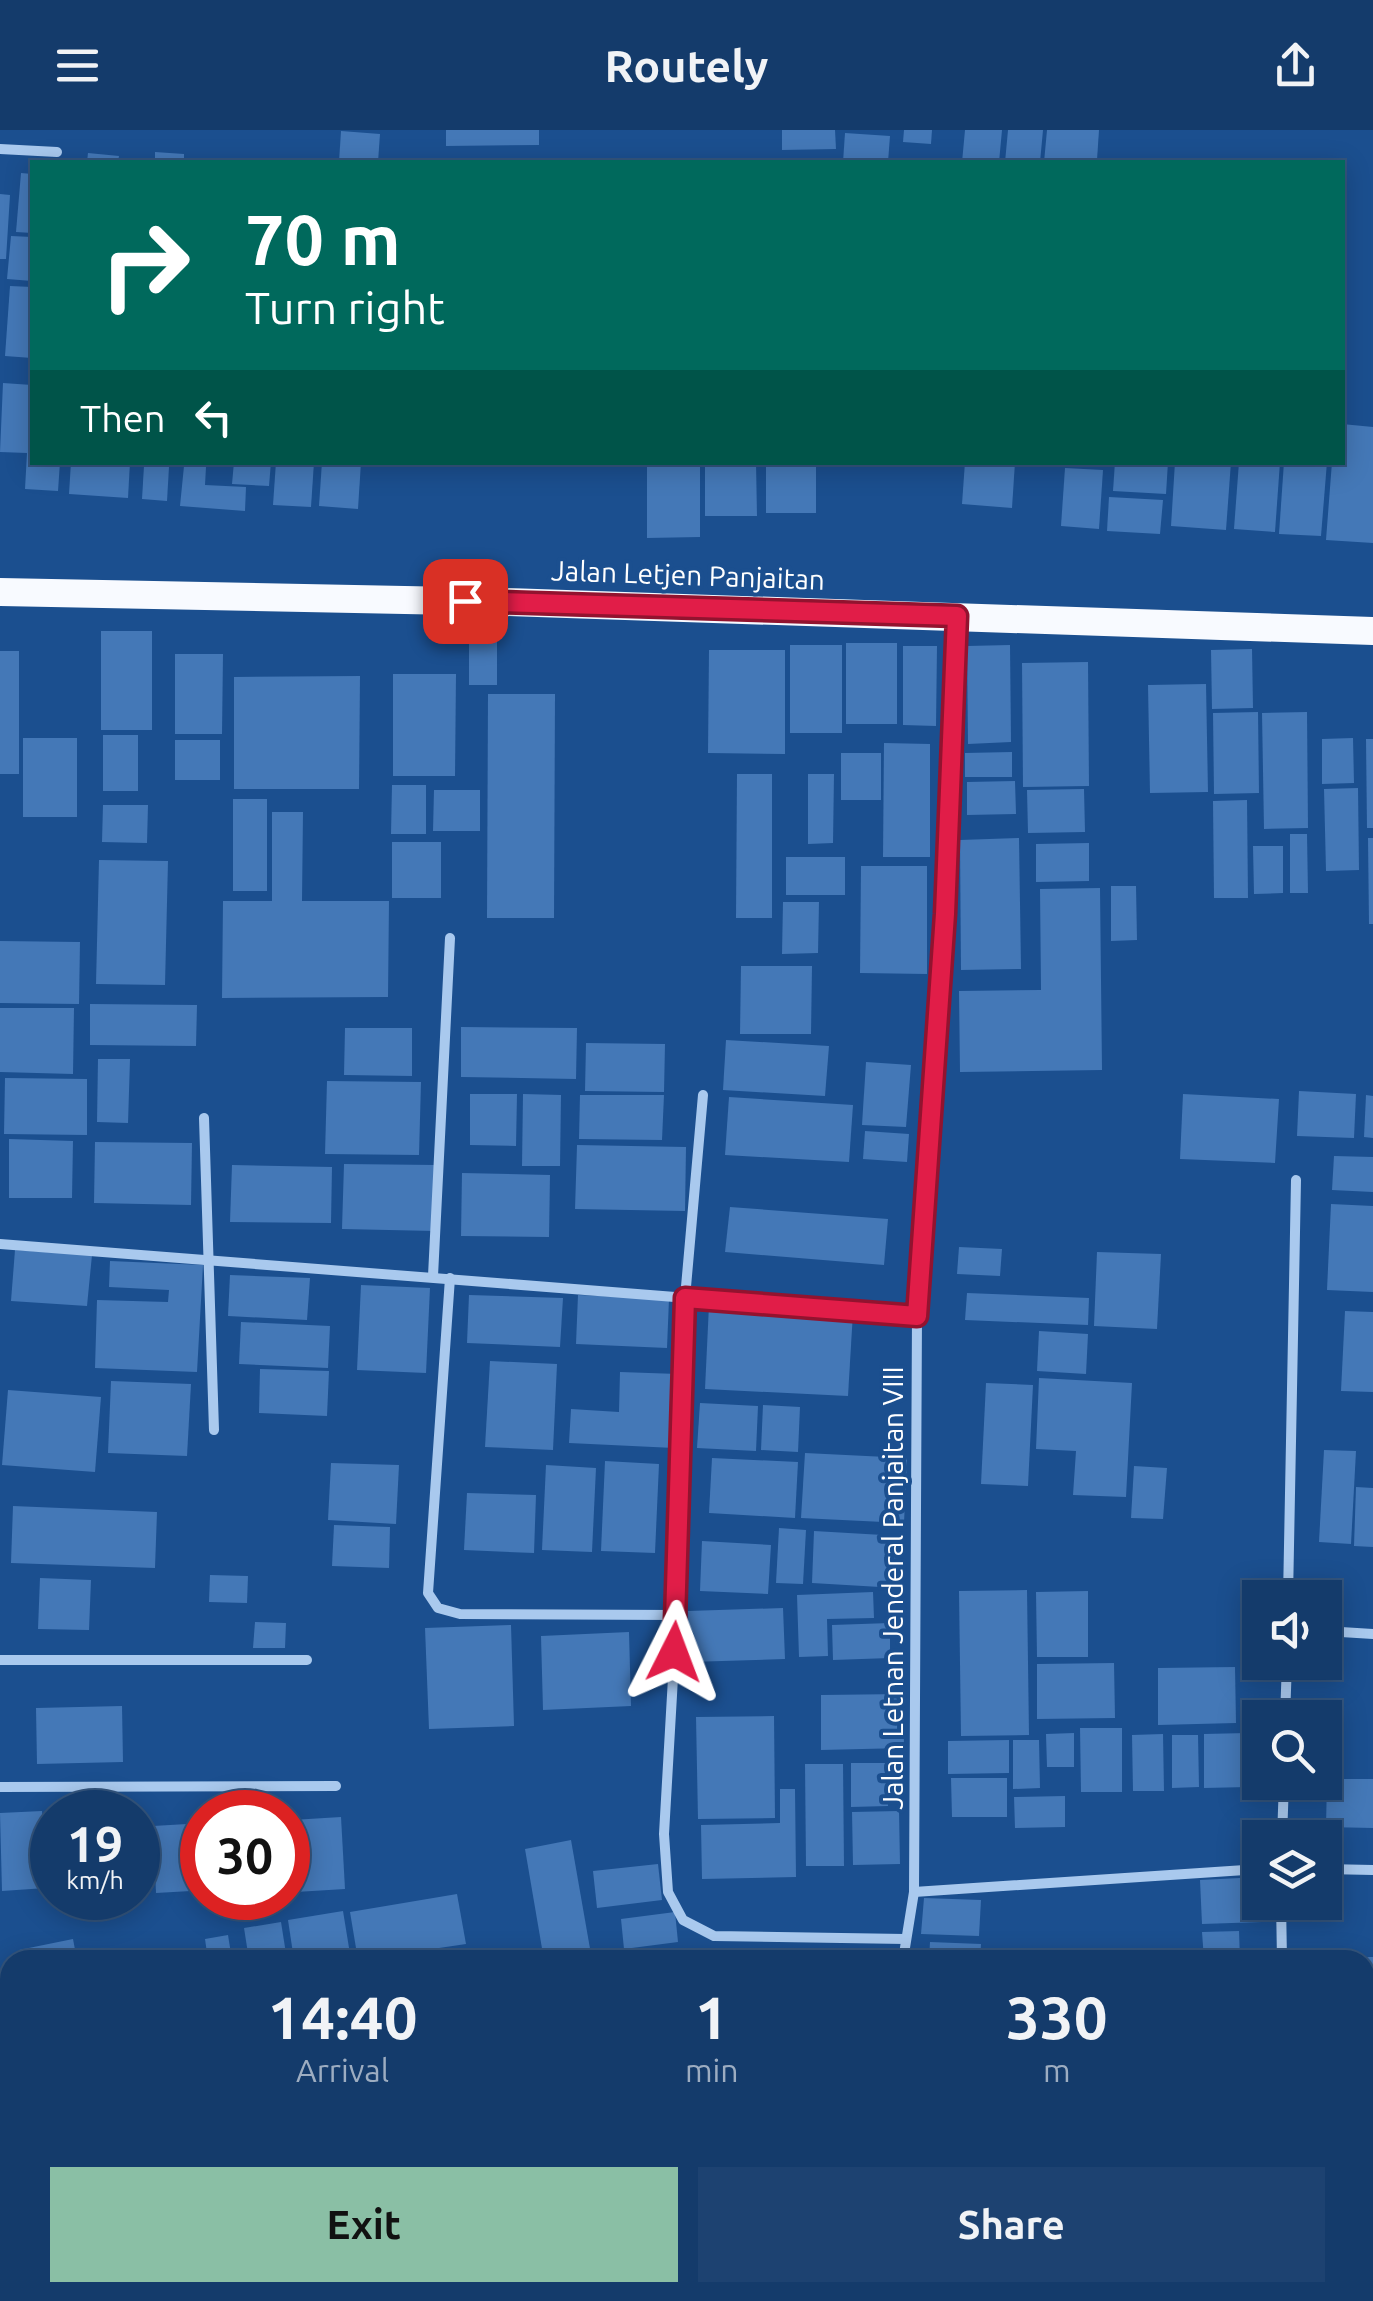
<!DOCTYPE html>
<html lang="en">
<head>
<meta charset="utf-8">
<style>
  :root { --surface:#143b6b; --page:#1d4271; --text:#f1f3f6; --muted:#9dadc1; --line:#33557e; --accent:#8abfa5 }
  body { margin:0; font-family:Ubuntu,sans-serif; background:var(--page); color:var(--text); height:100vh; display:flex; flex-direction:column; font-size:38px; white-space:nowrap }
  * { box-sizing:border-box; margin:0 }
  p { font-size:32px; color:var(--muted) }
  .icon { flex:none; width:55px; height:55px; fill:none; stroke:currentColor; stroke-width:2; stroke-linecap:round; stroke-linejoin:round }
  .map { position:relative; flex:1; overflow:hidden }
  .sheet { position:absolute; left:0px; top:1820px; width:1375px; height:352px; display:flex; flex-direction:column; background:var(--surface); border-radius:30px 30px 0 0; box-shadow:0 5px 25px #0003,0 0 0 2px var(--line) }
  .sheet>* { flex:none }
  .hud { position:absolute; left:30px; top:30px; width:1315px; height:305px; border-radius:0px; box-shadow:0 5px 25px #0003,0 0 0 2px var(--line); background:#00695c; color:#fff; overflow:hidden }
  .fabs { position:absolute; left:1242px; top:1450px; display:grid; gap:20px }
  .fabs a { display:grid; place-items:center; width:100px; height:100px; border-radius:0px; background:var(--surface); box-shadow:0 5px 25px #0003,0 0 0 2px var(--line); font-size:50px }
  .speed { position:absolute; left:30px; top:1660px; display:flex; gap:20px; font-size:50px; font-weight:700; text-align:center }
  .speed>* { display:grid; place-content:center; width:130px; height:130px; border-radius:50%; background:var(--surface); box-shadow:0 5px 25px #0003,0 0 0 2px var(--line); line-height:1 }
  .speed small { font-size:25px; font-weight:400 }
  .speed .limit { border:15px solid #d22; background:#fff; color:#111 }
  .pin { position:absolute; display:grid; place-items:center; width:85px; height:85px; color:#fff; margin:-42px; border-radius:20px; box-shadow:0 5px 15px #0006 }
  .me { position:absolute; width:110px; margin:-55px; rotate:3deg; stroke-linejoin:round; filter:drop-shadow(0 0 8px #0008) }
  .turn { display:flex; align-items:center; gap:35px; height:210px; padding:0 50px; font-size:45px }
  .turn .icon { width:130px; height:130px; stroke-width:2.5 }
  .turn b { display:block; font-size:70px; line-height:85px }
  .then { display:flex; align-items:center; height:95px; padding:0 50px; background:#0003; gap:20px; font-size:38px }
  .eta { display:flex; justify-content:space-evenly; align-items:center; height:170px; text-align:center }
  .eta b { font-size:60px; font-weight:600; line-height:70px }
  .primary-button { display:flex; gap:20px; margin-top:auto; padding:20px 50px }
  .primary-button a { flex:1; height:115px; border-radius:0px; background:var(--accent); color:#111; font-size:40px; font-weight:600; line-height:115px; text-align:center }
  .primary-button a+a { background:var(--page); color:var(--text) }
  header { display:flex; justify-content:space-between; align-items:center; height:130px; padding:0 50px; background:var(--surface); font-size:45px; font-weight:600 }
  .map>svg:first-child { display:block }
  .building { fill:#4478b7 }
  .lines { fill:none; stroke-linecap:round; stroke-linejoin:round }
  .minor { stroke:#a9c9ee; stroke-width:10 }
  .trunk { stroke:#f8faff; stroke-width:28 }
  .route-casing { stroke:#92132f; stroke-width:25 }
  .route { stroke:#e11d48; stroke-width:18 }
  .labels { text-anchor:middle; stroke-width:8; stroke-linejoin:round; paint-order:stroke }
  .street-label { font-size:28px; fill:#fff; stroke:#1b4f8f }
</style>
</head>
<body>
<header><svg class="icon" aria-label="menu" viewBox="0 0 24 24"><path d="M4 6h16M4 12h16M4 18h16"/></svg>Routely<svg class="icon" aria-label="share" viewBox="0 0 24 24"><path d="M12 15V3M7 8l5-5 5 5M5 13v7h14v-7"/></svg></header>
<div class="map">
<svg width="1373" height="2171" viewBox="0 0 1373 2171">
  <rect width="100%" height="100%" fill="#1b4f8f"/>
  <g class="building">
    <path d="M446,0H539V15L446,16Z"/>
    <path d="M782,0H835L836,19L782,20Z"/>
    <path d="M904,0H932L931,14L903,12Z"/>
    <path d="M965,0H1002L999,32H962Z"/>
    <path d="M1008,0H1043L1040,32H1005Z"/>
    <path d="M1047,0H1099L1097,30L1044,32Z"/>
    <path d="M341,1L380,4L378,32H339Z"/>
    <path d="M845,3L890,6L888,32H843Z"/>
    <path d="M155,22L184,24V32H155Z"/>
    <path d="M88,23L119,26L118,32H87Z"/>
    <path d="M21,43L32,44V103L16,102Z"/>
    <path d="M0,64L10,65L6,129H0Z"/>
    <path d="M11,106L32,107V151L7,149Z"/>
    <path d="M10,156L32,157V228L5,226Z"/>
    <path d="M3,253L32,255V332H60L58,361L25,359L27,323L0,322Z"/>
    <path d="M1342,294L1373,297V413L1326,410L1332,332H1342Z"/>
    <path d="M71,332H130L128,368L69,364Z"/>
    <path d="M234,332H271L269,356L232,354Z"/>
    <path d="M276,332H314L311,377L273,375Z"/>
    <path d="M322,332H361L358,379L319,376Z"/>
    <path d="M647,332H700V407L647,408Z"/>
    <path d="M705,332H756L757,386H705Z"/>
    <rect x="766" y="332" width="50" height="51"/>
    <path d="M965,332H1015L1012,378L962,374Z"/>
    <path d="M1115,332H1168L1166,364L1113,361Z"/>
    <path d="M1175,332H1231L1226,400L1171,396Z"/>
    <path d="M1239,332H1280L1275,402L1234,399Z"/>
    <path d="M1284,332H1327L1321,406L1279,404Z"/>
    <path d="M144,336L169,337L167,371L142,369Z"/>
    <path d="M184,336L206,337L205,355L246,357L245,381L180,376Z"/>
    <path d="M1065,338L1103,340L1099,399L1061,396Z"/>
    <path d="M1109,367L1163,370L1160,404L1107,401Z"/>
    <path d="M469,496L497,497V555H469Z"/>
    <rect x="101" y="501" width="51" height="99"/>
    <rect x="846" y="513" width="51" height="81"/>
    <rect x="790" y="515" width="52" height="88"/>
    <path d="M1010,515L1011,612L968,614L967,516Z"/>
    <path d="M903,516H937L936,596L903,595Z"/>
    <path d="M1252,519L1253,578L1212,579L1211,520Z"/>
    <path d="M709,520H785V624L708,623Z"/>
    <rect x="0" y="521" width="19" height="123"/>
    <path d="M175,524H223L222,604H175Z"/>
    <path d="M1088,532L1089,656L1023,657L1022,533Z"/>
    <path d="M393,544H456L455,646H393Z"/>
    <path d="M360,546L359,659H234V547Z"/>
    <path d="M1206,554L1208,662L1150,663L1148,555Z"/>
    <path d="M488,564H555L554,788H487Z"/>
    <path d="M1258,582L1259,663L1214,664L1213,583Z"/>
    <path d="M1307,582L1308,698L1264,699L1262,583Z"/>
    <rect x="103" y="605" width="35" height="56"/>
    <rect x="23" y="608" width="54" height="79"/>
    <path d="M1353,608L1354,653L1322,654V609Z"/>
    <path d="M1366,609H1373V698H1367Z"/>
    <rect x="175" y="610" width="45" height="40"/>
    <path d="M884,613L930,614V727H883Z"/>
    <path d="M1012,622V647H965V623Z"/>
    <rect x="841" y="623" width="40" height="47"/>
    <path d="M737,644H772V788H736Z"/>
    <path d="M808,644H834L833,713L808,714Z"/>
    <path d="M1015,651L1016,684L967,685V652Z"/>
    <path d="M392,655H426V704H391Z"/>
    <path d="M1358,658L1359,740L1326,741L1324,659Z"/>
    <path d="M1084,659L1085,702L1028,703L1027,660Z"/>
    <path d="M434,660H480V701H433Z"/>
    <rect x="233" y="669" width="34" height="92"/>
    <path d="M1247,670L1248,768H1214L1213,671Z"/>
    <path d="M103,675H148L147,713L102,712Z"/>
    <path d="M272,682H303L302,771H389L388,867L222,868L223,771H272Z"/>
    <path d="M1290,704H1307L1308,763H1290Z"/>
    <path d="M1019,708L1021,839L961,840L960,710Z"/>
    <path d="M1368,708H1373V794H1369Z"/>
    <rect x="392" y="712" width="49" height="56"/>
    <path d="M1089,713V751L1036,752V714Z"/>
    <path d="M1253,716H1283V763L1254,764Z"/>
    <rect x="786" y="727" width="59" height="38"/>
    <path d="M99,730L168,731L165,855L96,854Z"/>
    <path d="M861,736H927V844L860,843Z"/>
    <path d="M1111,756H1136L1137,810L1111,811Z"/>
    <path d="M1100,758L1102,940L960,942L959,861L1041,860L1040,759Z"/>
    <path d="M783,772H819L818,823L782,824Z"/>
    <path d="M0,811L80,812L79,874L0,873Z"/>
    <path d="M741,836H812L811,904H740Z"/>
    <path d="M90,874L197,875L196,916L90,915Z"/>
    <path d="M0,878H74L73,944L0,942Z"/>
    <path d="M461,897L577,898L576,949L461,947Z"/>
    <path d="M345,898H412V946L344,945Z"/>
    <path d="M726,910L829,916L825,966L723,960Z"/>
    <path d="M586,913L665,914L664,962L585,961Z"/>
    <path d="M98,929H130L128,993L97,992Z"/>
    <path d="M866,932L911,935L906,997L862,995Z"/>
    <path d="M5,948L87,949V1005L4,1004Z"/>
    <path d="M327,951L421,952L419,1025L325,1024Z"/>
    <path d="M1299,961L1356,964L1354,1008L1297,1006Z"/>
    <path d="M470,964H517L516,1016L470,1015Z"/>
    <path d="M523,964L561,965L560,1036H522Z"/>
    <path d="M1183,964L1279,969L1275,1033L1180,1029Z"/>
    <path d="M580,965H664L662,1010L579,1009Z"/>
    <path d="M1366,965L1373,966V1008L1364,1007Z"/>
    <path d="M729,967L853,975L849,1032L725,1025Z"/>
    <path d="M865,1001L909,1004L907,1032L863,1029Z"/>
    <path d="M9,1009L73,1011L72,1068H9Z"/>
    <path d="M95,1012L192,1013L191,1075L94,1073Z"/>
    <path d="M577,1015L686,1017L685,1081L575,1079Z"/>
    <path d="M1334,1026L1373,1027V1062L1332,1060Z"/>
    <path d="M344,1034L436,1035L435,1101L342,1099Z"/>
    <path d="M232,1035L332,1037L331,1093L230,1092Z"/>
    <path d="M462,1043L550,1045L549,1107L461,1106Z"/>
    <path d="M1331,1074L1373,1076V1162L1327,1160Z"/>
    <path d="M730,1077L888,1089L884,1135L725,1122Z"/>
    <path d="M959,1117L1002,1119L1000,1146L957,1144Z"/>
    <path d="M15,1120L92,1125L87,1176L11,1171Z"/>
    <path d="M1097,1122L1161,1124L1157,1199L1094,1196Z"/>
    <path d="M110,1131L203,1135L197,1242L95,1238L97,1170L168,1172L169,1160L109,1157Z"/>
    <path d="M230,1145L310,1148L307,1190L228,1186Z"/>
    <path d="M361,1155L430,1158L426,1243L357,1240Z"/>
    <path d="M967,1163L1089,1168L1088,1195L965,1190Z"/>
    <path d="M469,1165L563,1168L560,1217L467,1213Z"/>
    <path d="M578,1165L669,1169L667,1218L576,1214Z"/>
    <path d="M709,1175L853,1182L848,1266L705,1259Z"/>
    <path d="M1345,1181L1373,1182V1262L1341,1261Z"/>
    <path d="M241,1192L330,1196L328,1238L239,1234Z"/>
    <path d="M1039,1201L1088,1204L1086,1244L1037,1241Z"/>
    <path d="M490,1231L557,1234L553,1320L485,1317Z"/>
    <path d="M260,1239L329,1241L327,1286L259,1283Z"/>
    <path d="M620,1242L678,1244L674,1318L569,1313L571,1279L619,1282Z"/>
    <path d="M1039,1248L1132,1253L1126,1367L1073,1365L1076,1321L1036,1319Z"/>
    <path d="M111,1251L191,1254L187,1326L108,1323Z"/>
    <path d="M986,1253L1033,1255L1028,1356L981,1354Z"/>
    <path d="M8,1260L101,1267L95,1342L2,1335Z"/>
    <path d="M700,1273L758,1276L756,1321L697,1318Z"/>
    <path d="M763,1275L800,1277L798,1322L761,1320Z"/>
    <path d="M1324,1320L1356,1321L1351,1414L1319,1412Z"/>
    <path d="M805,1323L907,1328L904,1393L801,1388Z"/>
    <path d="M712,1328L798,1332L795,1388L709,1383Z"/>
    <path d="M605,1331L659,1334L655,1423L601,1421Z"/>
    <path d="M331,1333L399,1335L396,1394L328,1390Z"/>
    <path d="M546,1335L596,1338L592,1422L542,1420Z"/>
    <path d="M1134,1336L1167,1338L1163,1389L1131,1388Z"/>
    <path d="M1356,1357L1373,1358V1417L1354,1416Z"/>
    <path d="M467,1363L536,1365L534,1423L464,1420Z"/>
    <path d="M13,1376L157,1382L155,1438L11,1433Z"/>
    <path d="M334,1395L390,1397L389,1438L332,1436Z"/>
    <path d="M779,1398L806,1400L803,1454L776,1453Z"/>
    <path d="M814,1401L900,1406L897,1458L812,1453Z"/>
    <path d="M702,1411L771,1415L768,1464L700,1461Z"/>
    <path d="M210,1445L248,1446L247,1473L209,1472Z"/>
    <path d="M40,1448L91,1450L89,1500L38,1499Z"/>
    <path d="M1027,1460L1029,1605L961,1606L959,1461Z"/>
    <path d="M1088,1461V1527H1037L1036,1462Z"/>
    <path d="M873,1462L874,1488L827,1489L828,1526L799,1527L797,1465Z"/>
    <path d="M783,1478L785,1529L689,1532L688,1481Z"/>
    <path d="M255,1492L286,1493L285,1518H253Z"/>
    <path d="M890,1493V1528L833,1530L832,1495Z"/>
    <path d="M511,1495L514,1596L429,1599L425,1498Z"/>
    <path d="M629,1502L631,1576L543,1580L541,1506Z"/>
    <path d="M1114,1533L1115,1588L1037,1589V1534Z"/>
    <path d="M1235,1537L1236,1593L1158,1595V1538Z"/>
    <path d="M903,1564L904,1618L821,1620V1565Z"/>
    <path d="M122,1576L123,1632L37,1634L36,1578Z"/>
    <path d="M774,1586L775,1688L698,1689L696,1587Z"/>
    <path d="M1080,1598H1122V1662H1081Z"/>
    <path d="M1074,1603V1637H1047L1046,1604Z"/>
    <path d="M1247,1603L1248,1657L1204,1658V1604Z"/>
    <path d="M1163,1604L1164,1661H1133L1132,1605Z"/>
    <path d="M1172,1605H1198L1199,1657L1172,1658Z"/>
    <rect x="1251" y="1605" width="9" height="50"/>
    <path d="M1009,1610V1643L948,1644V1611Z"/>
    <path d="M1013,1610H1039L1040,1658L1013,1659Z"/>
    <path d="M851,1633H887L888,1676L851,1677Z"/>
    <path d="M805,1634H843L844,1736H806Z"/>
    <path d="M951,1648H1007V1687H952Z"/>
    <path d="M1327,1649H1373V1698L1326,1697Z"/>
    <path d="M780,1659H795L796,1747L702,1749L701,1695L780,1693Z"/>
    <path d="M1065,1666V1697L1015,1698L1014,1667Z"/>
    <path d="M42,1681L46,1758L2,1761L0,1683Z"/>
    <path d="M899,1681L900,1734L853,1735L852,1682Z"/>
    <path d="M341,1687L345,1759L296,1762L292,1690Z"/>
    <path d="M138,1690H142L147,1762L138,1763Z"/>
    <path d="M187,1694L191,1761L156,1763L153,1696Z"/>
    <path d="M571,1710L592,1830H544L525,1719Z"/>
    <path d="M658,1734L662,1770L597,1778L593,1741Z"/>
    <path d="M1260,1747L1262,1792L1202,1794L1200,1750Z"/>
    <path d="M457,1764L466,1814L358,1830L350,1782Z"/>
    <path d="M924,1768L981,1770L979,1806L921,1804Z"/>
    <path d="M343,1781L351,1830H294L288,1790Z"/>
    <path d="M675,1782L678,1812L624,1819L621,1789Z"/>
    <path d="M281,1792L287,1830H249L244,1798Z"/>
    <path d="M1239,1801L1240,1830H1204L1202,1802Z"/>
    <path d="M228,1805L232,1830H208L205,1809Z"/>
    <path d="M73,1809L77,1830H20L19,1820Z"/>
    <path d="M930,1812L981,1814L980,1830H929Z"/>
    <rect x="1365" y="1827" width="8" height="111"/>
    <path d="M76,2162H122L124,2171H78Z"/>
    <path d="M464,2162H507L508,2171H450L449,2165Z"/>
    <path d="M537,2162H593L594,2170L539,2171Z"/>
  </g>
  <g class="lines">
    <g class="minor">
      <path d="M0,19L57,22"/>
      <path d="M703,965L685,1168L678,1461L664,1704L668,1762L683,1790L714,1806L905,1809"/>
      <path d="M204,988L214,1300"/>
      <path d="M0,1114L917,1186"/>
      <path d="M433,1146L450,808"/>
      <path d="M450,1148L428,1463L438,1478L460,1484L676,1485"/>
      <path d="M1288,1468L1296,1050"/>
      <path d="M1325,1501L1373,1504"/>
      <path d="M0,1530H307"/>
      <path d="M1285,1588L1287,1532"/>
      <path d="M0,1657L336,1656"/>
      <path d="M1282,1708L1284,1652"/>
      <path d="M1325,1739L1373,1740"/>
      <path d="M914,1762L1260,1739"/>
      <path d="M1281,1772L1282,1830"/>
      <path d="M903,1830L914,1762L917,1186L945,784L957,488"/>
      <path d="M0,1893L10,1936"/>
      <path d="M0,1948L10,1946"/>
      <path d="M1365,1983H1373"/>
      <path d="M39,2171L40,2162"/>
    </g>
    <path class="trunk" d="M0,462L505,472L1373,501"/>
  </g>
  <g class="lines">
    <defs>
      <path id="route" d="M465,471L957,486L945,784L917,1186L685,1168L674,1522"/>
    </defs>
    <use href="#route" class="route-casing"/>
    <use href="#route" class="route"/>
  </g>
  <g class="labels">
    <g class="street-label">
      <text transform="translate(688 445) rotate(2)" y="10">Jalan Letjen Panjaitan</text>
      <text transform="translate(893 1458) rotate(-90)" y="10">Jalan Letnan Jenderal Panjaitan VIII</text>
    </g>
  </g>
</svg>
<div class="fabs">
<a><svg class="icon" aria-label="sound" viewBox="0 0 24 24"><path d="M4 9h4l5-4v14l-5-4H4zM17 9q2 3 0 6"/></svg></a>
<a><svg class="icon" aria-label="search" viewBox="0 0 24 24"><circle cx="10" cy="10" r="6"/><path d="M15 15l6 6"/></svg></a>
<a><svg class="icon" aria-label="layers" viewBox="0 0 24 24"><path d="M12 4l9 5-9 5-9-5zM3 14l9 5 9-5"/></svg></a>
</div>
<div class="speed"><div>19<small>km/h</small></div><div class="limit">30</div></div>
<div class="pin" style="left:465px;top:471px;background:#d93025"><svg class="icon" aria-label="arrive" viewBox="0 0 24 24"><path d="M6 21V4h12l-3 4 3 4H6"/></svg></div>
<svg class="me" style="left:674px;top:1522px" viewBox="-20 -20 40 40"><path d="M0-17L14 15 0 8-14 15z" fill="#e11d48" stroke="#fff" stroke-width="4"/></svg>
<div class="hud">
<div class="turn"><svg class="icon" aria-label="right" viewBox="0 0 24 24"><path d="M7 20v-9h11M14 6l5 5-5 5"/></svg><div><b>70 m</b>Turn right</div></div>
<div class="then">Then<svg class="icon" aria-label="left" viewBox="0 0 24 24"><path d="M17 20v-9H6M10 6l-5 5 5 5"/></svg></div>
</div>
<section class="sheet">
<div class="eta">
<div><b>14:40</b><p>Arrival</p></div>
<div><b>1</b><p>min</p></div>
<div><b>330</b><p>m</p></div>
</div>
<div class="primary-button"><a>Exit</a><a>Share</a></div>
</section>
</div>
</body>
</html>
